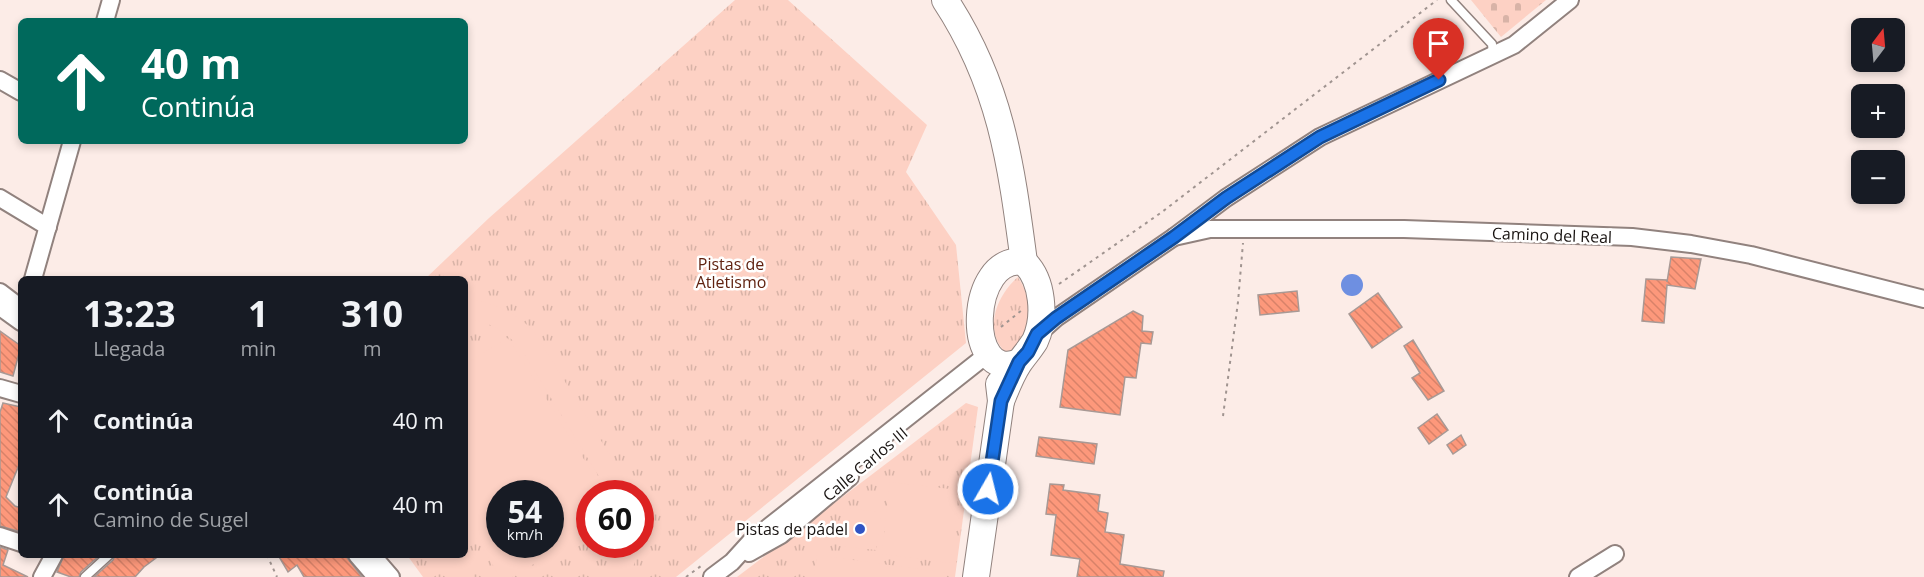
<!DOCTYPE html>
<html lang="es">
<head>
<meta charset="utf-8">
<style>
  :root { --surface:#171b24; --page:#20242c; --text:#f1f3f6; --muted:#9ea1a6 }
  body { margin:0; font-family:"Open Sans",sans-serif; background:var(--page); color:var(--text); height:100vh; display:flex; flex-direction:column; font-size:22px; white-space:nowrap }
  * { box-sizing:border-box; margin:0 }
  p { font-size:20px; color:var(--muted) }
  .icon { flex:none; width:33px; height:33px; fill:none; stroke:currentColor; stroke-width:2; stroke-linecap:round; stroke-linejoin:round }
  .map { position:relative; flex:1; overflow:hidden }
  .side { position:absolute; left:18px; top:276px; width:450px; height:282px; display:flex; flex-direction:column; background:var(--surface); border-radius:9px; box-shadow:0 3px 9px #0003 }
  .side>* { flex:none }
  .guide { position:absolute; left:18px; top:18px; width:450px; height:126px; border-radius:9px; box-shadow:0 3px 9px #0003; background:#00695c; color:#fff; overflow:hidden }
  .needle { width:39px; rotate:16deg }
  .buttons { position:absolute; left:1851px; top:18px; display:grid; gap:12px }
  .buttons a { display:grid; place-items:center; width:54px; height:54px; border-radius:9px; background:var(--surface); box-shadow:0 3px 9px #0003; font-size:30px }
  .speed { position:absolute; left:486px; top:480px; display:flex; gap:12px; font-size:30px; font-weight:700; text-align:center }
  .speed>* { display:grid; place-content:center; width:78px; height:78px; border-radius:50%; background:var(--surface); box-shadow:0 3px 9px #0003; line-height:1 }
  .speed small { font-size:15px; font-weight:400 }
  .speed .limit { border:9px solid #d22; background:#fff; color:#111 }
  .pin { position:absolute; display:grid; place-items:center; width:51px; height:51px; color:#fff; margin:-62px -26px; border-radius:50% 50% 50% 0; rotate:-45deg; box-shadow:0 0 6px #0007 }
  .pin .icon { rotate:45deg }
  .me { position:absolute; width:66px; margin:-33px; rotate:8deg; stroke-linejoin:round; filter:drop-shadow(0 0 4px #0008) }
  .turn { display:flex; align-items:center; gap:21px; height:126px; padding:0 24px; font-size:27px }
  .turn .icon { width:78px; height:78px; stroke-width:2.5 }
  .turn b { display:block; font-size:42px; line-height:51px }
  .eta { display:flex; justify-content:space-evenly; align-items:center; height:102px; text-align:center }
  .eta b { font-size:36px; font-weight:700; line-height:42px }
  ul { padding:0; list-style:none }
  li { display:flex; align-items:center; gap:18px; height:84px; padding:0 24px }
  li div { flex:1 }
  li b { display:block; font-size:22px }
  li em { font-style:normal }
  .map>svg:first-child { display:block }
  .cemetery { fill:url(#cemetery-stones) }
  .park { fill:url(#park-tufts); fill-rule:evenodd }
  .garden { fill:#fdd1c4; fill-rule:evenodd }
  .water { fill:#6e8fe1 }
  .building { fill:url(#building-back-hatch); stroke:#a89995; stroke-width:1.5 }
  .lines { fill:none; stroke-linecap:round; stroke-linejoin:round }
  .lane-casing { stroke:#91827e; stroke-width:11 }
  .street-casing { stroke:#91827e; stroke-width:20 }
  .primary-casing { stroke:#91827e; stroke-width:28 }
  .path { stroke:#a09490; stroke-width:2; stroke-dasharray:3 4.5; stroke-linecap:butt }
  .lane { stroke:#fff; stroke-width:8 }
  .street { stroke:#fff; stroke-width:16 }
  .primary { stroke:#fff; stroke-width:26 }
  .route-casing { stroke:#114b97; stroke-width:15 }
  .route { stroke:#1a73e8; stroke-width:10 }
  .poi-dot { fill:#2f54c4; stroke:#fff; stroke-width:2 }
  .labels { text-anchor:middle; stroke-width:5; stroke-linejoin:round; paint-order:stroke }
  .street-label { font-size:16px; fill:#181311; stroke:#fff }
  .park-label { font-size:16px; fill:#602210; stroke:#fff }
  .poi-label { font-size:16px; fill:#181311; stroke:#fff; text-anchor:end }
</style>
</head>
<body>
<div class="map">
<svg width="1924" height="577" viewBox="0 0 1924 577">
  <defs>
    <pattern id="cemetery-stones" width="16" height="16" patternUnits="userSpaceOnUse" patternTransform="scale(1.5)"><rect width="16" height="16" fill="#fdd1c4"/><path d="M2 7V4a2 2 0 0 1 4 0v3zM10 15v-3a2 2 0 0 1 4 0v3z" fill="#d8b3a7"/></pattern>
    <pattern id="park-tufts" width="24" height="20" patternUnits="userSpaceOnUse" patternTransform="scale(1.5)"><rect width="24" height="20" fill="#fdd1c4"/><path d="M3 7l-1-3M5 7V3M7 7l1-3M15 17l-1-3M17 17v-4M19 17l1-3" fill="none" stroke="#d8b3a7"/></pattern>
    <pattern id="building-back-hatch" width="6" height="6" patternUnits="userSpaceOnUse" patternTransform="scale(1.5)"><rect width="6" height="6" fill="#fd987b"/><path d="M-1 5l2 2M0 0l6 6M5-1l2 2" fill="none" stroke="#d88269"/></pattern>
  </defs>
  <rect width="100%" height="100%" fill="#fcece7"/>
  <path class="cemetery" d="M1471,0H1546L1501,37Z"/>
  <g class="park">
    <path d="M735,0H788L927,125L906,172L956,245L966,343L676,577H423L407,555H465V279H425L489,218ZM500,494H550V544H500ZM590,494H640V544H590Z"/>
    <path d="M1018,277C1037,308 1031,330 1009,356C982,333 995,297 1018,277Z"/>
    <path d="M966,403L978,407L955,577H737Z"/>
  </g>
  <g class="garden">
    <path d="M465,298C492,302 515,312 534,331L633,493H609L523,352C507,332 491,322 465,318Z"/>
    <path d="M508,338L605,493L590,494L589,531L512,577H500L465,519V364ZM500,494H550V544H500Z"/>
    <path d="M890,482L959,490L950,563L882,554Z"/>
    <path d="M844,508L881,512L876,550L839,546Z"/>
    <path d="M619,545H640L630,577H606L613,564Z"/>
    <path d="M436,555H460L474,577H449Z"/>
    <path d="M817,555L947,573L946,577H814Z"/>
  </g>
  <circle class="water" cx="1352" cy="285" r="11"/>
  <g class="building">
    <path d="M1671,257L1701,259L1695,289L1667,285L1664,323L1642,321L1646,279L1667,280V282Z"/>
    <path d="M1297,291L1299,311L1260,315L1258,295Z"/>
    <path d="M1378,293L1402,327L1372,348L1349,314Z"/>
    <path d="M1133,311L1143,316L1142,331L1153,332L1151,344L1141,343L1136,378L1125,377L1120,415L1060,407L1068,350Z"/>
    <path d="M0,331L21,346L13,376L0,372Z"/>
    <path d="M1413,340L1444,391L1428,400L1412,378L1420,373L1404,346Z"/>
    <path d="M3,403L21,407V460L6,497L15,506L21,508V532L0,526V412Z"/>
    <path d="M1437,414L1448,430L1429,444L1418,428Z"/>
    <path d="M1461,435L1466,445L1453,454L1447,445Z"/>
    <path d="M1039,437L1097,444L1094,464L1036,456Z"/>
    <path d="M1050,484L1064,485L1063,490L1100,495L1098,511L1108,513L1105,532L1124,535L1120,564L1164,571L1163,577H1077L1080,559L1051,555L1056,515L1046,514Z"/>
    <path d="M0,547L8,550L3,565L28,577H0Z"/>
    <path d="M64,555H100L81,572L79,577H71L57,572Z"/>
    <path d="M115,555H160L144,567L135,577H94L113,560Z"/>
    <path d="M278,555H345L362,577H304L297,565L288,572Z"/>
  </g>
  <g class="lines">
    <defs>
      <g id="lane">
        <path d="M1451,0L1492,44L1493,55"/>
        <path d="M85,577L109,555"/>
      </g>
      <g id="street">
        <path d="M105,21L111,0"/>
        <path d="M0,80L21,92"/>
        <path d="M0,198L48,227"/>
        <path d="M1174,237L1210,229H1404L1632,237L1691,244L1751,255L1924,299"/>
        <path d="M33,279L72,141"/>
        <path d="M0,292L21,308"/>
        <path d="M0,307L21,322"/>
        <path d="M1038,334L1056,318L1174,237L1226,198L1320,137L1514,45L1570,0"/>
        <path d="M0,388L21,394"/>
        <path d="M0,536L21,543"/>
        <path d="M749,553L781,535L850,477"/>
        <path d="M357,555L376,577"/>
        <path d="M372,555L391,577"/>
        <path d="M42,577L54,555"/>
        <path d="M712,577L732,562L751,541L989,353"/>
        <path d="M1578,577L1615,554"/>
      </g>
      <g id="primary">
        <path d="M945,0C1001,85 1011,164 1024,262"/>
        <path d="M1001,401C1006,389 1011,375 1019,363C1024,356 1030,349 1035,341C1046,317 1043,280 1024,262C968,253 964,385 1019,362"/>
        <path d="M976,577L1001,401L999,384"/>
      </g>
    </defs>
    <use href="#lane" class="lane-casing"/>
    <use href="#street" class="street-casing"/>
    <use href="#primary" class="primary-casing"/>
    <g class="path">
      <path d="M1059,284L1162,212L1437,0"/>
      <path d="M1001,327L1022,310"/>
      <path d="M1223,416L1238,302L1243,243"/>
      <path d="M267,555L277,577"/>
      <path d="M686,577L701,566"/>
    </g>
    <use href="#lane" class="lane"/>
    <use href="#street" class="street"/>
    <use href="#primary" class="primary"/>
  </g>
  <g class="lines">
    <defs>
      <path id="route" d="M988,489L1001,401L1019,362L1028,352L1037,334L1056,318L1174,237L1226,198L1320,137L1439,80"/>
    </defs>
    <use href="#route" class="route-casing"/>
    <use href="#route" class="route"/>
  </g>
  <circle class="poi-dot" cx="860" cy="529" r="6"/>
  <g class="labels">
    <g class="street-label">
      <text transform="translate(1552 235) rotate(2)" y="6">Camino del Real</text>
      <text transform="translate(865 464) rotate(-40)" y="6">Calle Carlos III</text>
    </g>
    <g class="park-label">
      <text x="731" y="270">Pistas de<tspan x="731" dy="18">Atletismo</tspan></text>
    </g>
    <g class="poi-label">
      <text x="848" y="535">Pistas de pádel</text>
    </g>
  </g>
</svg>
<div class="buttons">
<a><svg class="needle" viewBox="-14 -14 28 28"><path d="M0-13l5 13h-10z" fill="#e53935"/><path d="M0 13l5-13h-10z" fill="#9ea1a6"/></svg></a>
<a>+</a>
<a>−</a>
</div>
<div class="speed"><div>54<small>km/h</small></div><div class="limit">60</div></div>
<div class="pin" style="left:1439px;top:80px;background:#d93025"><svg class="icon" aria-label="arrive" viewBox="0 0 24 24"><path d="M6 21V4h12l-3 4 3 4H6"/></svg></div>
<svg class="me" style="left:988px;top:489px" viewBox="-20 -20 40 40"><circle r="17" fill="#1a73e8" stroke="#fff" stroke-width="3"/><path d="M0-11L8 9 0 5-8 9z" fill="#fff"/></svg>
<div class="guide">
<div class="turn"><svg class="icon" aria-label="ahead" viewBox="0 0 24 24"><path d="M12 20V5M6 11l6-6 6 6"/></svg><div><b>40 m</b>Continúa</div></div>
</div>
<section class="side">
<div class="eta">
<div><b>13:23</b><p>Llegada</p></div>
<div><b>1</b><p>min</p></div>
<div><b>310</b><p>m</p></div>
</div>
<ul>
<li><svg class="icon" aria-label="ahead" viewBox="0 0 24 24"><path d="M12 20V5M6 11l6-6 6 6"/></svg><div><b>Continúa</b></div><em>40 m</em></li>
<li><svg class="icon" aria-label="ahead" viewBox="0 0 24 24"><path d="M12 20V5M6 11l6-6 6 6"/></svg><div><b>Continúa</b><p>Camino de Sugel</p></div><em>40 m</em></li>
</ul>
</section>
</div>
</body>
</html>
